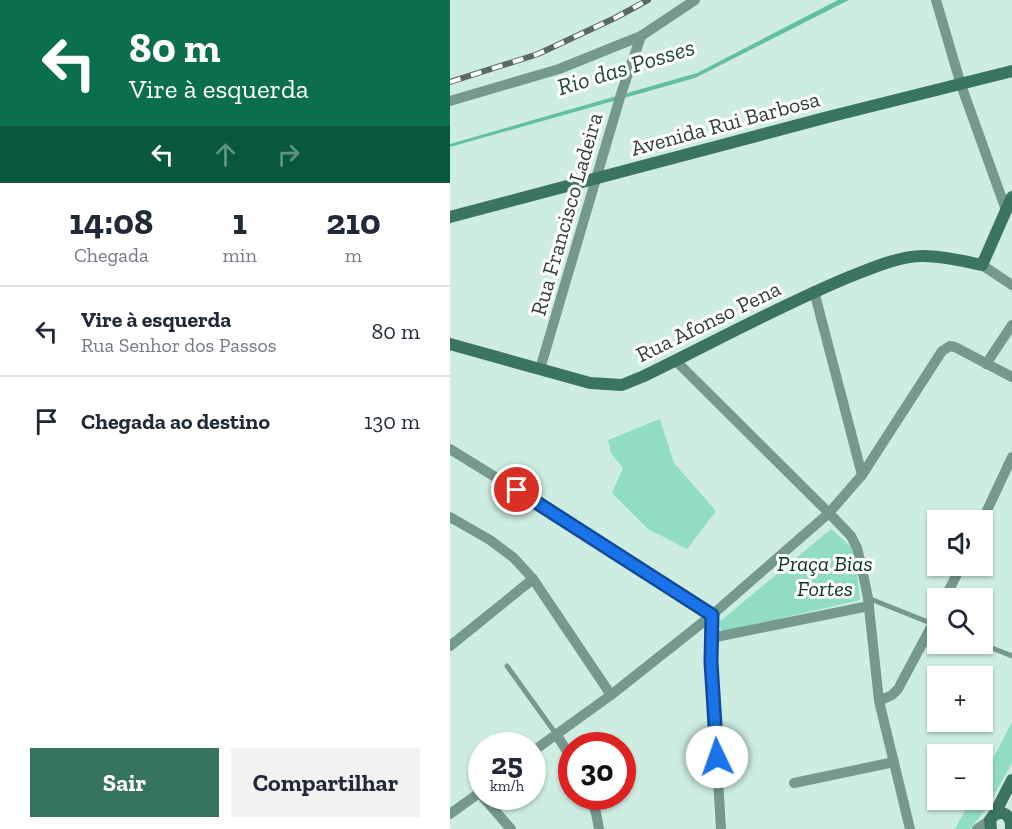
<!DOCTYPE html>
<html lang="pt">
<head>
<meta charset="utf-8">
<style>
  :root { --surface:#fff; --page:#f2f2f3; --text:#1f2937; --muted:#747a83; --line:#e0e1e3; --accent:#367461 }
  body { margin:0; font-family:"Zilla Slab",serif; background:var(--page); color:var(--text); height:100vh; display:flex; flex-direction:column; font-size:22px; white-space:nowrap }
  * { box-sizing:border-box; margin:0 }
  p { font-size:20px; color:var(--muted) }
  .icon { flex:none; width:33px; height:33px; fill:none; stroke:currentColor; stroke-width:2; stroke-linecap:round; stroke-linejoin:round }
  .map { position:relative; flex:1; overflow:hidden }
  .drawer { display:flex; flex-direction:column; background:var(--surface); width:450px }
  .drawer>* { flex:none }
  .guide { background:#0b6e4f; color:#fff; overflow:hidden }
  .buttons { position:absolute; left:477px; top:510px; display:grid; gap:12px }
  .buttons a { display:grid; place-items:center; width:66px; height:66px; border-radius:0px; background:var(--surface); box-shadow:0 2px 4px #0004; font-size:30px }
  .speed { position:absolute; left:18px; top:732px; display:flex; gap:12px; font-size:30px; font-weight:700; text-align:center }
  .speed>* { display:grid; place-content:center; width:78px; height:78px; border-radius:50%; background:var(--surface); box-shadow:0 2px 4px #0004; line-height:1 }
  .speed small { font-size:15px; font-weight:400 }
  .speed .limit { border:9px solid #d22; background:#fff; color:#111 }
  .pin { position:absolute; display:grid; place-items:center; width:51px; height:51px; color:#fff; margin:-26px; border:3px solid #fff; border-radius:50%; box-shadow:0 2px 6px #0007 }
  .me { position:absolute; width:66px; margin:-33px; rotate:357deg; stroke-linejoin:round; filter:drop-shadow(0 0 4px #0008) }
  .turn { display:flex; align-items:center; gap:21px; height:126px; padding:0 30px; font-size:27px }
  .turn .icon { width:78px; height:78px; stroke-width:2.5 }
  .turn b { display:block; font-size:42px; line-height:51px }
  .lanes { display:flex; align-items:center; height:57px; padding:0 30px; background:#0003; justify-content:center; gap:30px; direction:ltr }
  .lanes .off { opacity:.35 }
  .eta { display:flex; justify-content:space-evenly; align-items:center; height:102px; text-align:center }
  .eta b { font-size:36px; font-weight:800; line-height:42px }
  .button { display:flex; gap:12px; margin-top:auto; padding:12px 30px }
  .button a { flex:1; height:69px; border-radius:0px; background:var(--accent); color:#fff; font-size:24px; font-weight:800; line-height:69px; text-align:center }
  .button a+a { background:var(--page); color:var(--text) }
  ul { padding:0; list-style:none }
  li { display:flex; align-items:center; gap:18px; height:90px; padding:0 30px; border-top:2px solid var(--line) }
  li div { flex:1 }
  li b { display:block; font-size:22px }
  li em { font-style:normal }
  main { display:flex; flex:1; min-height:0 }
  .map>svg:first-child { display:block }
  .green { fill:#90ddc2 }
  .water { fill:#62bfa1 }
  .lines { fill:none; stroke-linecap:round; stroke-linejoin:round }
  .service { stroke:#75998c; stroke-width:5 }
  .minor { stroke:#75998c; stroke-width:10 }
  .secondary { stroke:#3b7562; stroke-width:12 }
  .rail-casing { stroke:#596a64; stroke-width:6 }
  .rail { stroke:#fff; stroke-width:4; stroke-dasharray:11; stroke-linecap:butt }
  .route-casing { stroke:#114b97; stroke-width:15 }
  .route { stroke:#1a73e8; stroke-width:10 }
  .labels { text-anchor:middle; stroke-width:6; stroke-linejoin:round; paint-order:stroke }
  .street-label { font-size:22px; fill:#323e3a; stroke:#fff }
  .park-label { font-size:22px; font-style:italic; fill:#083528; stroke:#fff }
  .water-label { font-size:24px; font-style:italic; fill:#214a3d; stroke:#fff }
</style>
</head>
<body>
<main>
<section class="drawer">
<div class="guide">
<div class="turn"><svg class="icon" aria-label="left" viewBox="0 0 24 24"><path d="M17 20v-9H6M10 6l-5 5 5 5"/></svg><div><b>80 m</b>Vire à esquerda</div></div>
<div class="lanes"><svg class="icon" aria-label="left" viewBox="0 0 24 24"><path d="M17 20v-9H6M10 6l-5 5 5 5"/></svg><svg class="icon off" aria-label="ahead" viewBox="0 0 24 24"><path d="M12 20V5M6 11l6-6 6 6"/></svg><svg class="icon off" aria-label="right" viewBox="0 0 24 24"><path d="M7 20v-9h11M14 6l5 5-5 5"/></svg></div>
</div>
<div class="eta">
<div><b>14:08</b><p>Chegada</p></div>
<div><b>1</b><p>min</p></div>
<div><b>210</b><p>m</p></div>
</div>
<ul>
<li><svg class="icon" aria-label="left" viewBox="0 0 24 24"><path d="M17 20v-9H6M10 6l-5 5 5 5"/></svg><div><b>Vire à esquerda</b><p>Rua Senhor dos Passos</p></div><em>80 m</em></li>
<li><svg class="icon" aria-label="arrive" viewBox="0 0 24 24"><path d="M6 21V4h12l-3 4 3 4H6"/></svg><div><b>Chegada ao destino</b></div><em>130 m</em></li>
</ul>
<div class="button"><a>Sair</a><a>Compartilhar</a></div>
</section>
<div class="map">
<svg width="562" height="829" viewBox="0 0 562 829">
  <rect width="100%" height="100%" fill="#ceede1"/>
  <g class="green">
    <path d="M210,419L224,463L266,511L237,549L198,529L162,493L173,468L161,453L158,440Z"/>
    <path d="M381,529L399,545L405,554L410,600L272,632L268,623Z"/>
    <path d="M562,722V763L537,808L520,829H505L521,800H532L533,778Z"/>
  </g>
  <path class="water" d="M388,0H399L245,78L0,147V144L247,73Z"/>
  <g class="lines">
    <g class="service">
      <path d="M418,598L483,624"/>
      <path d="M532,644L562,656"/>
      <path d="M57,666L106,734"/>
    </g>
    <g class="minor">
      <path d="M486,0L511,85L556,210"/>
      <path d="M0,101L109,69L191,36L245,0"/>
      <path d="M532,265L562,285"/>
      <path d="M364,291L412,475"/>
      <path d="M226,361L379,513L401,536L407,548L412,569L418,598L429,701L460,829"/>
      <path d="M536,364L562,325"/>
      <path d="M90,369L171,94L191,36"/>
      <path d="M0,449L166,552L262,615"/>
      <path d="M0,517L40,540L64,558L83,579L161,695"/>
      <path d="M532,521L562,457"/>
      <path d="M495,598L511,566"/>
      <path d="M262,615L261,662L271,829"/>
      <path d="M261,638L419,606"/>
      <path d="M0,646L83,579"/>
      <path d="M429,701L442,695L448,689L488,614"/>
      <path d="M106,734L122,759"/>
      <path d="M82,752L161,695L262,615L379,513L412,475L492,351L500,346L505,347L562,377"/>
      <path d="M344,783L444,762"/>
      <path d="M32,796L61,829"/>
      <path d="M140,796L146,813L149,829"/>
      <path d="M0,814L32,791"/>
      <path d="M527,829L540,820"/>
    </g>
    <g class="secondary">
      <path d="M0,217L378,117L562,71"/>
      <path d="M0,344L140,383L172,385L194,376C262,343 329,306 399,277C422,268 449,256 473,256C493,256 513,261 532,265L562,197"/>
      <path d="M544,815L562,780"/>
      <path d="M541,829L540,820C548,808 561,812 561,827"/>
    </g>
    <defs>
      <path id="rail" d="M0,82L88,54L165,18L198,0"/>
    </defs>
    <use href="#rail" class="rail-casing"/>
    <use href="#rail" class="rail"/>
  </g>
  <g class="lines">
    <defs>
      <path id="route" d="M67,490L262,615L261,662L267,757"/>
    </defs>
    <use href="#route" class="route-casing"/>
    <use href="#route" class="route"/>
  </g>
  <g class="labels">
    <g class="street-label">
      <text transform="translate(275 123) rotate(-15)" y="8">Avenida Rui Barbosa</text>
      <text transform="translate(116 214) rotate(-74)" y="8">Rua Francisco Ladeira</text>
      <text transform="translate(258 321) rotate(-26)" y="8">Rua Afonso Pena</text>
    </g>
    <g class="park-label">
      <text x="375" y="571">Praça Bias<tspan x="375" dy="25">Fortes</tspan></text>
    </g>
    <g class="water-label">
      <text transform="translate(176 67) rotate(-17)" y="8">Rio das Posses</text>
    </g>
  </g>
</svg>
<div class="buttons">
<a><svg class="icon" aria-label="sound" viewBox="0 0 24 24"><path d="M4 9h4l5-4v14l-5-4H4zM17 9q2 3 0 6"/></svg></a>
<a><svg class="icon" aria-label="search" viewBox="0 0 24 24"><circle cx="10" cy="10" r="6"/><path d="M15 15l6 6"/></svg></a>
<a>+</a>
<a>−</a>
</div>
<div class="speed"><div>25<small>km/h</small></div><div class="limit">30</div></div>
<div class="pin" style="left:67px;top:490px;background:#d93025"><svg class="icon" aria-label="arrive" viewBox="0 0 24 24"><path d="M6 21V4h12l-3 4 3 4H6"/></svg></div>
<svg class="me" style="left:267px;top:757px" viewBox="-20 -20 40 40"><circle r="19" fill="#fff"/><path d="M0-13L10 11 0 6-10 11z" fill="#1a73e8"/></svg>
</div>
</main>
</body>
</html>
